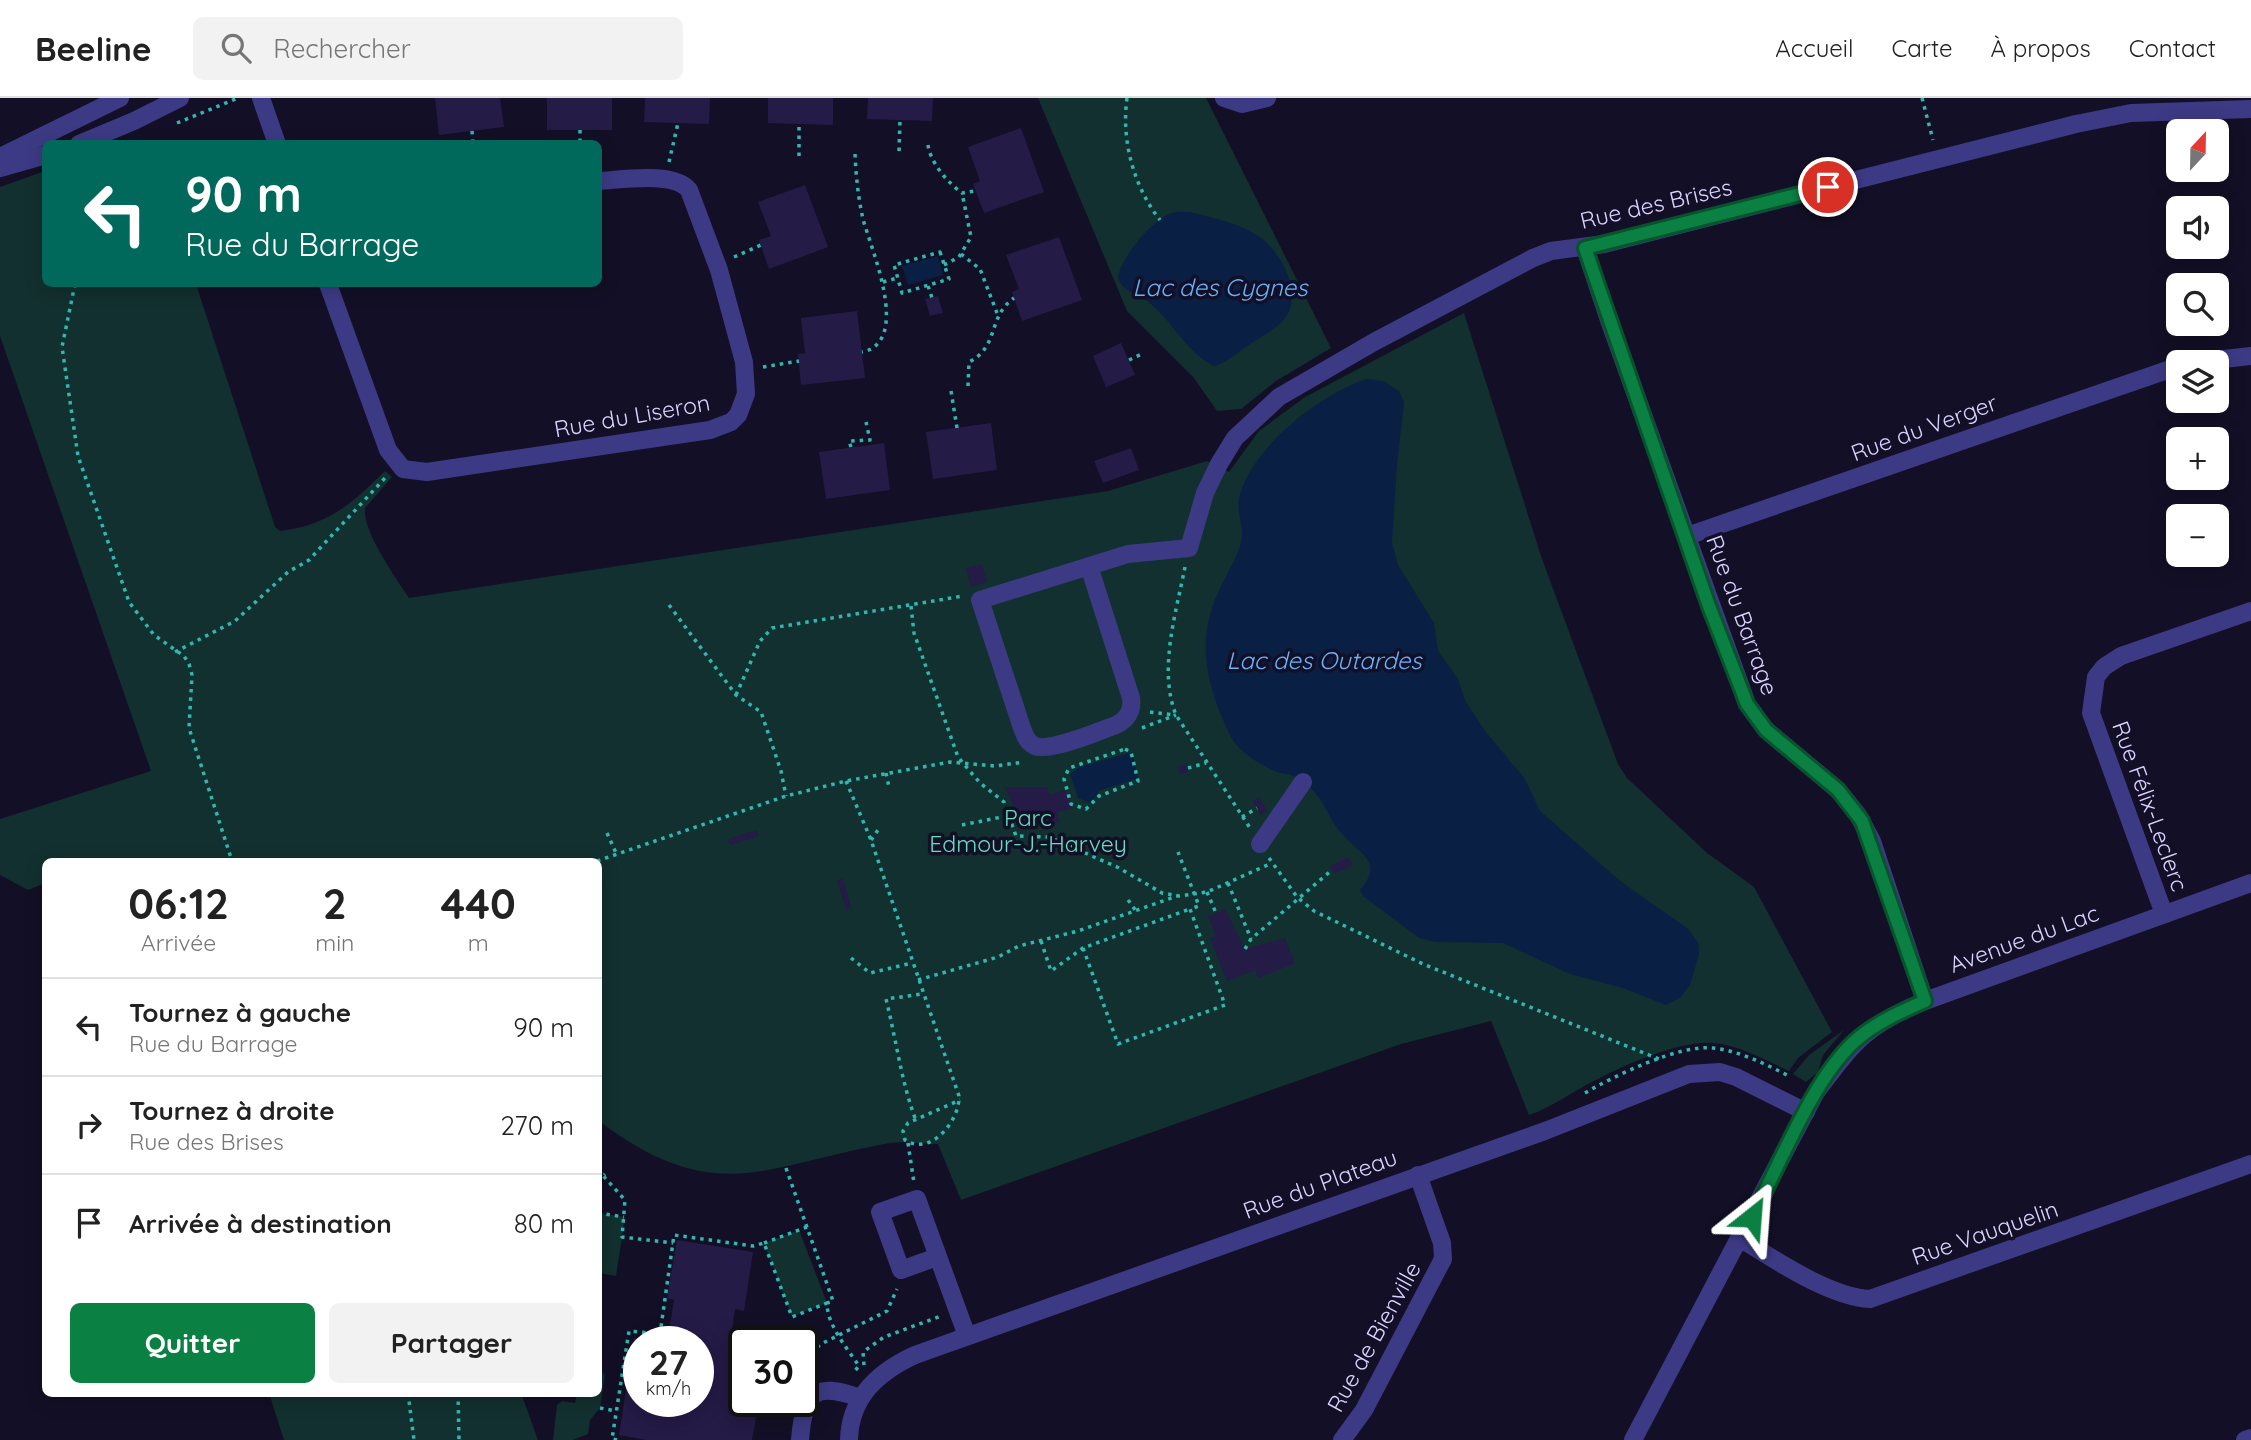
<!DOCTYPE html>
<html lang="fr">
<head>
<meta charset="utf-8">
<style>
  :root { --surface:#fff; --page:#f2f2f2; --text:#222; --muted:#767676; --line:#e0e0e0; --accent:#0b8043 }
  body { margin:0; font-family:Quicksand,sans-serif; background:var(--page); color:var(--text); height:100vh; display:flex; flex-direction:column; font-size:26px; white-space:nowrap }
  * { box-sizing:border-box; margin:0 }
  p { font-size:23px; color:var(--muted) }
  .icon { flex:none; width:38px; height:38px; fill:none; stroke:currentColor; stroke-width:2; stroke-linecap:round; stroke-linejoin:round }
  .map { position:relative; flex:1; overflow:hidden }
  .side { position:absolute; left:42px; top:760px; width:560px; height:539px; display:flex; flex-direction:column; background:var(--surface); border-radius:10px; box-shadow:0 4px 18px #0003 }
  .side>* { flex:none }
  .hud { position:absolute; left:42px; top:42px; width:560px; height:147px; border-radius:10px; box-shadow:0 4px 18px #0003; background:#00695c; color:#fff; overflow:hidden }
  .needle { width:46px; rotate:22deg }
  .controls { position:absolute; left:2166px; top:21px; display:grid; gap:14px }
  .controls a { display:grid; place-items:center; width:63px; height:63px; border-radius:10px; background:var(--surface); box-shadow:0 4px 18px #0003; font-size:35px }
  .speed { position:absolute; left:623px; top:1228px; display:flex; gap:14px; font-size:35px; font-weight:700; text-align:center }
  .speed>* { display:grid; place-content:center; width:91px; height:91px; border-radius:50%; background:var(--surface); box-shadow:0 4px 18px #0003; line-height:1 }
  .speed small { font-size:18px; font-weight:400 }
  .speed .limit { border:4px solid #111; border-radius:10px; background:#fff; color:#111 }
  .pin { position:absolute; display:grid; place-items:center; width:60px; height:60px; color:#fff; margin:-30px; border:4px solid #fff; border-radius:50%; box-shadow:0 2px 7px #0007 }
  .me { position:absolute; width:77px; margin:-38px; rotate:28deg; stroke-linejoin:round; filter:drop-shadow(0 0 5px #0008) }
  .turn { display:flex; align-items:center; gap:24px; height:147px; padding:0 28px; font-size:32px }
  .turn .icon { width:91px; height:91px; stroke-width:2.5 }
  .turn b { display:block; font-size:49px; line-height:60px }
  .eta { display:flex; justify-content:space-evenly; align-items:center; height:119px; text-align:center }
  .eta b { font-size:42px; font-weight:800; line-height:49px }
  .cta { display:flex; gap:14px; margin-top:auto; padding:14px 28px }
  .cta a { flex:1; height:80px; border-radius:10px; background:var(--accent); color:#fff; font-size:28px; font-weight:800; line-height:80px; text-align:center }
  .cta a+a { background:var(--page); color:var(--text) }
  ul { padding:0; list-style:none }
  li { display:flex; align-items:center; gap:21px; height:98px; padding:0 28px; border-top:2px solid var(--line) }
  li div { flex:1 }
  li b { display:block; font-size:26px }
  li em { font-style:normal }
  header { display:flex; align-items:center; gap:42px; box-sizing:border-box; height:98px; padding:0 35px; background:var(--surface); border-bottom:2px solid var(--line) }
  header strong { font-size:33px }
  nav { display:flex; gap:38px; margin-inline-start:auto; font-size:24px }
  .search { width:490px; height:63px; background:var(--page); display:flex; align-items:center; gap:18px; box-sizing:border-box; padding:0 24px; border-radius:10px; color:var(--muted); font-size:26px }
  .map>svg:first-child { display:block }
  .green { fill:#12302f }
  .water { fill:#0a1f44 }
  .building { fill:#241b47 }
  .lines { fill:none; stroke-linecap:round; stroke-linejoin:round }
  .path { stroke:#2fb8b0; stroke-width:3.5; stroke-dasharray:3.5 5; stroke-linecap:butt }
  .minor { stroke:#3d3a85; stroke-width:18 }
  .route-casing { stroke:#07532c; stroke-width:18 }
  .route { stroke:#0b8043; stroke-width:12 }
  .labels { text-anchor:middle; stroke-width:7; stroke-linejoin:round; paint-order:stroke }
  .street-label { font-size:23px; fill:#d9d4ff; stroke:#130f26 }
  .park-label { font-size:23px; fill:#5fe0c0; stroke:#130f26 }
  .water-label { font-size:24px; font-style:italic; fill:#62b6ff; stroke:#130f26 }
</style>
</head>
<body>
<header>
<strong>Beeline</strong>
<div class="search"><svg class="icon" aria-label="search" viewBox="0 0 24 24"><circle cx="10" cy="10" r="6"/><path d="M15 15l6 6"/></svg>Rechercher</div>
<nav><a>Accueil</a><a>Carte</a><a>À propos</a><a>Contact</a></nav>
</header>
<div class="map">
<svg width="2251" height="1342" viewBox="0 0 2251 1342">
  <rect width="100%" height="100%" fill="#130f26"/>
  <g class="green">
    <path d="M1038,0H1206L1331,250L1276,283L1241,311L1217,313L1194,280L1127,213Z"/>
    <path d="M45,73L46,186H196L275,429L280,433C329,427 351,406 385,373L392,379L365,410C362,433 396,480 409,500L1108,393L1207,363L1229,374L1259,333L1305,299L1464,215L1542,461L1618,666L1627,680L1707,755L1754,789L1832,934L1798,960L1789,973C1765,962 1739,947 1713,945C1681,942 1624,967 1596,982C1573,993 1553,1009 1529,1017L1491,923L1401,946L961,1102L938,1046C923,1046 904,1043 890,1045C765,1067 716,1111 599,1023L598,763H46L45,785L28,792L0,777V721L151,673L0,238V89Z"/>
    <path d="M1844,932L1823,957L1818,974L1806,984L1793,976L1809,957Z"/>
    <path d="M598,1115L625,1119L616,1178L599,1175Z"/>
    <path d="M799,1132L827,1205L792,1219L764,1145Z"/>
    <path d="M599,1271L605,1277L600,1310L590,1322L588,1336L573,1342H553L557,1307L562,1303L575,1305L577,1295H598Z"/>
    <path d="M269,1295H521L538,1342H284Z"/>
  </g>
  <g class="water">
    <path d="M1189,114C1212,119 1241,126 1260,139C1280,154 1297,185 1290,211C1285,226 1267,235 1255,243C1240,251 1230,264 1214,268C1184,253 1173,222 1147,203C1137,196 1121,193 1118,179C1121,160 1152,121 1172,115C1177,113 1184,114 1189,114Z"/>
    <path d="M938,158L943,177L908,187L902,168Z"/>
    <path d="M1366,281L1384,283L1399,293L1404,304L1397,366L1392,445L1398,467L1434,525L1438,553L1458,581L1465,602L1485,633L1525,681L1540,713L1620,783L1687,830L1698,844L1699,856L1690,887L1680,900L1666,907L1623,890L1570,876L1503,845L1435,844L1419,840L1363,798L1360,792C1384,764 1361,757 1343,737C1323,715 1328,700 1297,680C1291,676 1284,676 1277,674C1262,668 1239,654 1231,639C1208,592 1195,546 1217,497C1224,480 1237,461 1241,444C1245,428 1235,413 1240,396C1255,347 1319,297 1366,281Z"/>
    <path d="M1129,655L1133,657L1138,680L1099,693L1091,705L1078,700L1070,676L1079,669Z"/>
  </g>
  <g class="building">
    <path d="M435,0H500L504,29L439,37Z"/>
    <rect x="547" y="0" width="65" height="32"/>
    <path d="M645,0H710L709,26L644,24Z"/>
    <path d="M768,0H833V27L768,25Z"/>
    <path d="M868,0H933L932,23L867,21Z"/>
    <path d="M1021,30L1044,94L984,115L973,86L980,83L968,49Z"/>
    <path d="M805,87L828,149L769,171L759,142L771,138L758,104Z"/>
    <path d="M1059,139L1082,202L1022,223L1012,194L1019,191L1006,157Z"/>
    <path d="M938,198L943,215L930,218L925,201Z"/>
    <path d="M857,213L865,280L801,287L798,256L805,255L801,220Z"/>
    <path d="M1121,245L1135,277L1106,289L1093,258Z"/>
    <path d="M991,325L997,372L933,381L926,334Z"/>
    <path d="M884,345L890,392L826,401L819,354Z"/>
    <path d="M1131,350L1139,372L1103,385L1094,363Z"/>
    <path d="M982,466L987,484L971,489L966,470Z"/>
    <path d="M1187,666L1189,674L1179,676L1177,669Z"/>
    <path d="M1005,689H1047L1049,697L1066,692L1072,710L1057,714L1060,725L1016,726L1017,716Z"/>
    <path d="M1259,699L1267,713L1261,717L1253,703Z"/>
    <path d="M757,732L759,738L730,747L728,741Z"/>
    <path d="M1348,759L1353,767L1334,776L1330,768Z"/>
    <path d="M843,780L851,810L846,811L837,782Z"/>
    <path d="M1225,811L1245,851L1285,840L1295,865L1258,880L1255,872L1227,883L1210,840L1216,838L1208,818Z"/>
    <path d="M677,1142L753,1154L744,1213L735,1211L730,1246L738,1247L737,1253L744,1254V1304H759L752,1342H646L619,1337L634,1240L654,1243L639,1244V1304H698V1244H660L661,1237L668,1239L674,1202L667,1200Z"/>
  </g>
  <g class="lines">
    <g class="path">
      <path d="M1127,0C1121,43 1134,89 1160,122"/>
      <path d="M1922,0L1933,42"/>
      <path d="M177,25L238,0"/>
      <path d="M580,32V46"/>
      <path d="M472,33L473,46"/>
      <path d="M928,47C930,64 948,85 962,95L975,93"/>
      <path d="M899,53L900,22"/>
      <path d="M855,56C856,78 858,99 863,121C871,151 912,244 862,254"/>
      <path d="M799,58V26"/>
      <path d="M669,64L678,25"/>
      <path d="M940,154L949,181L902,195L894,167Z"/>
      <path d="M961,156L980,171L997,215"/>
      <path d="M734,159L761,147"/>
      <path d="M944,167L959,159L971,139L962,95"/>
      <path d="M883,184L897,180"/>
      <path d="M75,186L62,249L78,358L129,504L154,537L184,558L189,566L192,577L189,630L232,763"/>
      <path d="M928,188L932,200"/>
      <path d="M1129,262L1144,255"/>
      <path d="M763,269L799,263"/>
      <path d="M968,288L969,264C1000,248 987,219 1014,200"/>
      <path d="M951,293L957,330"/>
      <path d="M851,349L849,343L870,342L866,324"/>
      <path d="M1185,469C1176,515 1158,572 1176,617L1250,730"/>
      <path d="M669,507L736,597L761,614L781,673L786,698"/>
      <path d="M911,508L914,535L958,659L980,685L1004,704L1016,738L1049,739L1117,769L1162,795L1179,798L1207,794L1272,765"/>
      <path d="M175,554L235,523L288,474L309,462L385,380"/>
      <path d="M736,597L760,543L772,530L963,498"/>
      <path d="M1150,614L1174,617"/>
      <path d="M1142,630L1176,617"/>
      <path d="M1125,651L1131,654L1138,683L1099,698L1086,711L1071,706L1064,681L1069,670Z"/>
      <path d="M1188,670L1206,665"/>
      <path d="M886,675L889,689"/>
      <path d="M846,683L871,742L959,998C960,1022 931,1059 905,1042L903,1033L908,1025L960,1002"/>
      <path d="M1242,719L1257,710"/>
      <path d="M962,727L1017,716"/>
      <path d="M607,735L616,755"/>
      <path d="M871,742L878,732"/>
      <path d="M1269,760L1297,799L1314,813L1423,866L1659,961"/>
      <path d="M597,763L786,698L846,683L950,664L995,668L1024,664"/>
      <path d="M1228,785L1251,841"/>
      <path d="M1207,794L1216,815"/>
      <path d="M1128,802L1136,813"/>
      <path d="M1041,843L1051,873L1083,850L1190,811"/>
      <path d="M1083,850L1118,946L1225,907L1190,811L1199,808L1178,754"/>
      <path d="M1245,851L1251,841L1332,772"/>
      <path d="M851,860L870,875L912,865"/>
      <path d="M918,882L998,859L1019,848L1078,833L1177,798"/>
      <path d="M1585,995C1614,978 1680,946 1713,950C1740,953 1765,966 1789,978"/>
      <path d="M915,1020C901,982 896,941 886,901L922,896"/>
      <path d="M908,1045L914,1085"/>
      <path d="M786,1070L833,1203L827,1205"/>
      <path d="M598,1072L625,1102L622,1139L673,1145"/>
      <path d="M598,1083L605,1076"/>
      <path d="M598,1115L624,1119"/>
      <path d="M764,1145L807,1129"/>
      <path d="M803,1259L823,1245L887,1213L897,1191"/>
      <path d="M864,1267L863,1254L884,1239L941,1218"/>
      <path d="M408,1295L414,1342"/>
      <path d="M458,1295L459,1342"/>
      <path d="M600,1310L616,1313"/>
      <path d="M617,1342L612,1341L629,1233L660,1236L674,1137L753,1148L764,1145L792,1219L827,1205C827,1227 847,1250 859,1268L853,1275"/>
    </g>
    <g class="minor">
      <path d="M261,0L277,46"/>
      <path d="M1224,0L1242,6L1267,0"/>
      <path d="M79,46L134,23L180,0"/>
      <path d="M0,59L120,0"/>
      <path d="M0,70L46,57"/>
      <path d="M1585,150L1610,225L1747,606L1766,632L1838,692L1858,717L1872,743L1925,903"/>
      <path d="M328,186L388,352L403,371L427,374L710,332L731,324L738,317L746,296L744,264L719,172L689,92C674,73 621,82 598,83"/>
      <path d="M2197,264L2251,258"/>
      <path d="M1687,438L2179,268"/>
      <path d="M1089,468L1131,600C1133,613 1127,622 1116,627C1099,633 1051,654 1035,648C1027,644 1025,638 1022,630L980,502L1128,456L1189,450L1205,395L1219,366L1235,340L1279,299L1374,244L1533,160L1551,153L1604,146L2076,26L2131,15L2251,11"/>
      <path d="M1260,746L1303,684"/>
      <path d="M2164,816L2091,615L2096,579L2104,569L2121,558L2251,513"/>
      <path d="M1741,1141C1775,1162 1830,1199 1870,1201L2251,1066"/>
      <path d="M937,1159L901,1172L880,1114L917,1101L967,1238"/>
      <path d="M800,1342C804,1295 813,1283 860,1300"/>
      <path d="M849,1342C850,1299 878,1274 915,1257L1545,1033L1689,976L1720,974L1736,979L1806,1014"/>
      <path d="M1342,1342L1364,1312L1443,1161L1442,1145L1418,1077"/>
      <path d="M1633,1342L1816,994C1854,944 1864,928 1925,903L2251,785"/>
      <path d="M2245,1342L2251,1340"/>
    </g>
  </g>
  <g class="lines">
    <defs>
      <path id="route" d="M1752,1119C1780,1067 1812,982 1855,943C1875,925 1900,914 1925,903L1862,723L1838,692L1766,632L1747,606L1709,508L1585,150L1828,89"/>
    </defs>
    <use href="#route" class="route-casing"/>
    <use href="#route" class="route"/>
  </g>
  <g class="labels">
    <g class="street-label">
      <text transform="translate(1656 106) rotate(-13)" y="8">Rue des Brises</text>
      <text transform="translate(632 318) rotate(-10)" y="8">Rue du Liseron</text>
      <text transform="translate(1924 330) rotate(-20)" y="8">Rue du Verger</text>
      <text transform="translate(1742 517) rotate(70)" y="8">Rue du Barrage</text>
      <text transform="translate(2150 708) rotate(70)" y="8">Rue Félix-Leclerc</text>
      <text transform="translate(2024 841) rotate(-20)" y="8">Avenue du Lac</text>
      <text transform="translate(1320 1086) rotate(-20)" y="8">Rue du Plateau</text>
      <text transform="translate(1985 1135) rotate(-19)" y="8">Rue Vauquelin</text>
      <text transform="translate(1374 1239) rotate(-61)" y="8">Rue de Bienville</text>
    </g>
    <g class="park-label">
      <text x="1028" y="728">Parc<tspan x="1028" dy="26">Edmour-J.-Harvey</tspan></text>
    </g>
    <g class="water-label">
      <text x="1220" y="198">Lac des Cygnes</text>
      <text x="1324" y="571">Lac des Outardes</text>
    </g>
  </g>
</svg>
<div class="controls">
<a><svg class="needle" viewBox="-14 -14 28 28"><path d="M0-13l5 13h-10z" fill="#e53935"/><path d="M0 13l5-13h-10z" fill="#767676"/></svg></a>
<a><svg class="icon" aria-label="sound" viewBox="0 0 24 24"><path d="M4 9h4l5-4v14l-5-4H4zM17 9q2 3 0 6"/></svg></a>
<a><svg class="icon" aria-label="search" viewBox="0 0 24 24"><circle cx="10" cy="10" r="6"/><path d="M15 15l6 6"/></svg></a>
<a><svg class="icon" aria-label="layers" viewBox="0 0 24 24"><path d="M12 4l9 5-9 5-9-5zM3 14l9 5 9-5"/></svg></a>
<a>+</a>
<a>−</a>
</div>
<div class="speed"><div>27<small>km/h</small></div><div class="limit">30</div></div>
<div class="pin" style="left:1828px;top:89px;background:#d93025"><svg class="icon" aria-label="arrive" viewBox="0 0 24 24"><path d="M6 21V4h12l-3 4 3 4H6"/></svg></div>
<svg class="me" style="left:1752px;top:1119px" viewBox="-20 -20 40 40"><path d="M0-17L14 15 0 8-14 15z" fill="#0b8043" stroke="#fff" stroke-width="4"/></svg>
<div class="hud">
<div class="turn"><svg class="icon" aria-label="left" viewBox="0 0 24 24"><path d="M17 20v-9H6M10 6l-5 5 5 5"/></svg><div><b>90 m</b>Rue du Barrage</div></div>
</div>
<section class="side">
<div class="eta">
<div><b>06:12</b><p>Arrivée</p></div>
<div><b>2</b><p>min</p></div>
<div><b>440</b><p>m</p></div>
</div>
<ul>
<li><svg class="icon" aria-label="left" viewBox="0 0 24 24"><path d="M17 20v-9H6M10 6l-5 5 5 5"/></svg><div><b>Tournez à gauche</b><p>Rue du Barrage</p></div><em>90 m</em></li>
<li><svg class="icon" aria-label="right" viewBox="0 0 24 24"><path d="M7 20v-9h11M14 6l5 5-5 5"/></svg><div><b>Tournez à droite</b><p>Rue des Brises</p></div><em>270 m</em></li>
<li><svg class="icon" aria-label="arrive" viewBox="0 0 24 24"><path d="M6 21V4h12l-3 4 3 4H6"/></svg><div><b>Arrivée à destination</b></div><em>80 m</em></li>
</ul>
<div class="cta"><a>Quitter</a><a>Partager</a></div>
</section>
</div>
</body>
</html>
